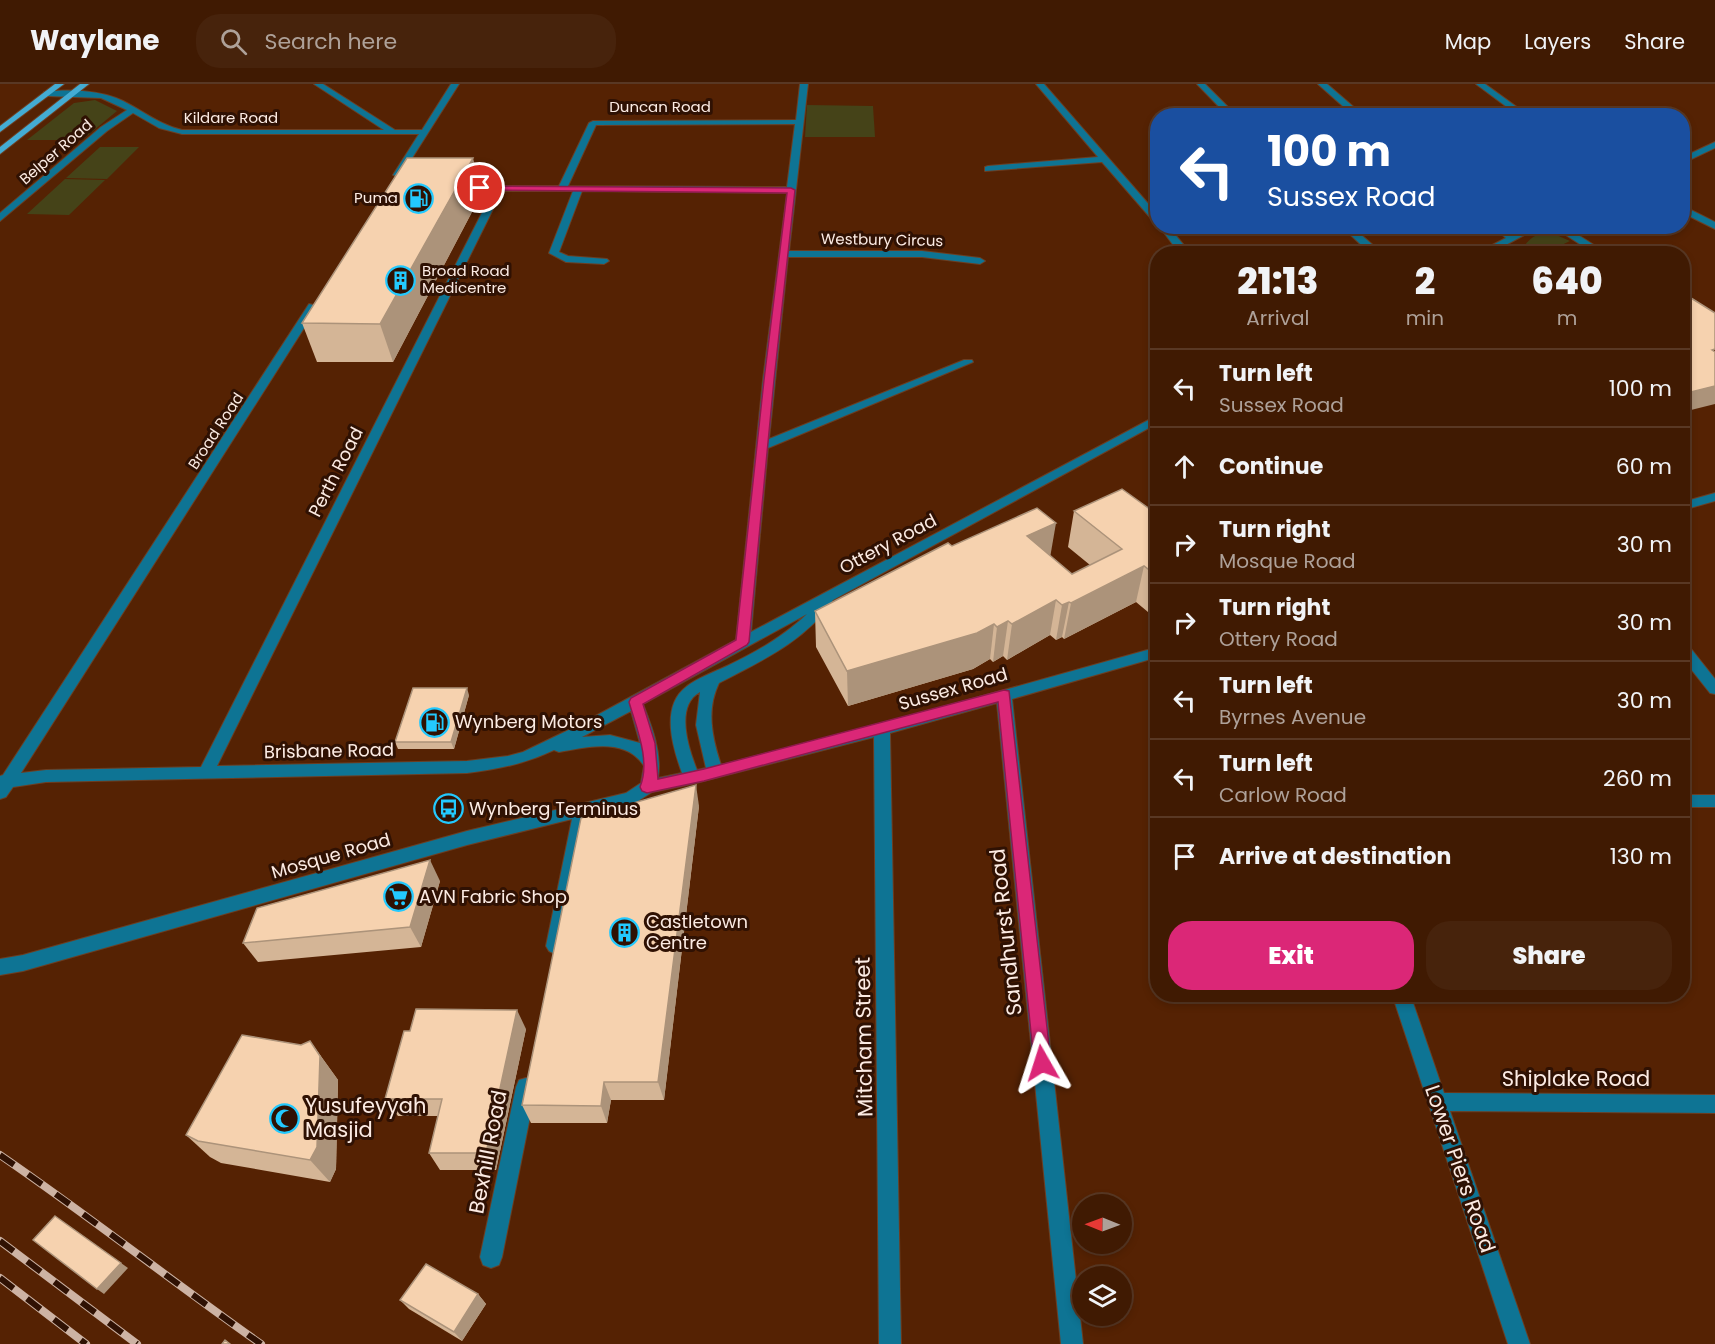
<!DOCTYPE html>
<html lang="en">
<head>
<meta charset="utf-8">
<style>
  :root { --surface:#401a02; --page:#47230c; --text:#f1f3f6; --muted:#aea199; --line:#593824; --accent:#db2777 }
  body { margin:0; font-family:Poppins,sans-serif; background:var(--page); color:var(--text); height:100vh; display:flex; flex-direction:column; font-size:22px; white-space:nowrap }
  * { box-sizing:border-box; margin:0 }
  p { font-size:20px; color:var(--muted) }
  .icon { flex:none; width:33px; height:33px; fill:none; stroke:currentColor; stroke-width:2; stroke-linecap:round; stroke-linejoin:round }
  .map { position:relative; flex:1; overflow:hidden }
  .panel { position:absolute; left:1150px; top:162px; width:540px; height:756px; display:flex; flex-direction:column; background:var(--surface); border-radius:24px; box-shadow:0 3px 9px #0003,0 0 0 2px var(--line) }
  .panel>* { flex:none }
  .top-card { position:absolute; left:1150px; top:24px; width:540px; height:126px; border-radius:24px; box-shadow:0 3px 9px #0003,0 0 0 2px var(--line); background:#1a4fa0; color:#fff; overflow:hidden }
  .needle { width:39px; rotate:271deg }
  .fabs { position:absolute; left:1072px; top:1110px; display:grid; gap:12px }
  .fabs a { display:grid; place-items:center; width:60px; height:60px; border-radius:50%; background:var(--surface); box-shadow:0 3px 9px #0003,0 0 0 2px var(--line); font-size:30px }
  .pin { position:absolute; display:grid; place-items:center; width:51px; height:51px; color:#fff; margin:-26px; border:3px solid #fff; border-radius:50%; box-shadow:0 2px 6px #0007 }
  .me { position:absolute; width:66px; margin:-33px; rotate:354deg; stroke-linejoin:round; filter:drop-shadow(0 0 4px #0008) }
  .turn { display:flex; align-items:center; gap:21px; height:126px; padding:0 18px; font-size:27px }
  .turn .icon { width:78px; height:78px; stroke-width:2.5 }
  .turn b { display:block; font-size:42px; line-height:51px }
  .eta { display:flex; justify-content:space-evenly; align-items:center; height:102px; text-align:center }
  .eta b { font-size:36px; font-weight:800; line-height:42px }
  .cta { display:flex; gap:12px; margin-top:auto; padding:12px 18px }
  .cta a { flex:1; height:69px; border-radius:24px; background:var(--accent); color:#fff; font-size:24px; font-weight:800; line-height:69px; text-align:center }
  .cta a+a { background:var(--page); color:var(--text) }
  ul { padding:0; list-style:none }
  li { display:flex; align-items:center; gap:18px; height:78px; padding:0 18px; border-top:2px solid var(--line) }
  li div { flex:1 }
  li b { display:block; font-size:22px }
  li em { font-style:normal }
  header { display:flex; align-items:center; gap:36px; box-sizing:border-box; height:84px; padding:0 30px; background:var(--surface); border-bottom:2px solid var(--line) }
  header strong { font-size:28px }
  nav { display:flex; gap:33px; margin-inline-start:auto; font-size:21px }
  .search { width:420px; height:54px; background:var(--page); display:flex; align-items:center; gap:15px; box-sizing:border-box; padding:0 21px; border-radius:24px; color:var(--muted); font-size:22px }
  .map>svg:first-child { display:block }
  .green { fill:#454318 }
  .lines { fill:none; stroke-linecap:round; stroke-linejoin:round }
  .minor-casing { stroke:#6c3e22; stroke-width:2 }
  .major-casing { stroke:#6c3e22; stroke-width:2 }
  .minor { fill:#0e7494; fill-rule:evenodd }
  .major { fill:#44acd3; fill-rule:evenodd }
  .rail-casing { stroke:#cdb3a4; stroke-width:8 }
  .rail { stroke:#2f1103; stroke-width:6; stroke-dasharray:17; stroke-linecap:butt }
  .wall { fill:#d4b596 }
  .shaded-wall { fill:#ac937a }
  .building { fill:#f6d2af; stroke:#ac937a; stroke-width:1.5 }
  .route { fill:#db2777; stroke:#8e194d; stroke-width:1.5 }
  .labels { text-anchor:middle; stroke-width:6; stroke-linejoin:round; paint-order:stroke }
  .far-street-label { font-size:15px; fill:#fcebe3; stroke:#2f1103 }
  .far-poi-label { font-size:15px; fill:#fcebe3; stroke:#2f1103; text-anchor:end }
  .street-label { font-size:18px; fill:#fcebe3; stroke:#2f1103 }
  .poi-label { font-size:18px; fill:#fcebe3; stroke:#2f1103; text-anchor:start }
  .near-street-label { font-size:21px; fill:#fcebe3; stroke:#2f1103 }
  .near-poi-label { font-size:21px; fill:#fcebe3; stroke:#2f1103; text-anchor:start }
</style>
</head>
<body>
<header>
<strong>Waylane</strong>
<div class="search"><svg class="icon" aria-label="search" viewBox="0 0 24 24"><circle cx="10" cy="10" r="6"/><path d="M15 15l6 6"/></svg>Search here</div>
<nav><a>Map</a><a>Layers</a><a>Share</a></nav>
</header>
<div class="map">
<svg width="1715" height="1260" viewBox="0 0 1715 1260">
  <rect width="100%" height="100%" fill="#552203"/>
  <g class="green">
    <path d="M95,16L117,27L82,56H27L74,19Z"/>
    <path d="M807,21L873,22L875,53H805Z"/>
    <path d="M100,63H139L107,95L66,94Z"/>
    <path d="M65,95L105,96L69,131L27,130Z"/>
    <path d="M1554,150L1570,157L1545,169H1514C1532,160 1526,148 1554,150Z"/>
  </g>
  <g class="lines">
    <defs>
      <g id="minor">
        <path d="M314,0H323L395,46H422L451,0H459L400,93L393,91L419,50H182L159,44L133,29L107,47L0,137V129L101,43L127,26L101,14L47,12H44V8C69,5 100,6 123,17C143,27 160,41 182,46H384Z"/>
        <path d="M800,0H808L789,167H922L980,174L985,177L980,180L922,173H788L769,355L964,276H972L973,278L768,364L751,548L1158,331V339L833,516C806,557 761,577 719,599C706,626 712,653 721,681L904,634L1158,563V573L1012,615L1083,1260H1061L997,619L890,649L901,1260H879L874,653L692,700L652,708L635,719L589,731L564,862L561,867L555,870L549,867L546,862L572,735L467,761L23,887L0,891V875L23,871L467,747L626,709L641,699L644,682C626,653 587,663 559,668L554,666C525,680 498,685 467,689L46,698L13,703L6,713L0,715V692L3,691L309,220L318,222L21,689L46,686L201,683L493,107H461L457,104L458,102H559L589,39L593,37L796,36ZM795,40L787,103L568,102L596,41ZM502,107H573L549,169L566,178L604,180L609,177L607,175L568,172L559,168L582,107L787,109L763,296L736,556L579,641L523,668L508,672L467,677L217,682ZM807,530C783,553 756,568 727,582C714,588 697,594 686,603C660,623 673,664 682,689L658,694C662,669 652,643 643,620ZM700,608L696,641L706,684L697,686C689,666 674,622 700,608ZM631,627L640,659L610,651L582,653Z"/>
        <path d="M1036,0H1044L1158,131V140L1155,139L1102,78L985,87V83L988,82L1098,73Z"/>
        <path d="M1197,0H1205L1237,32H1228Z"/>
        <path d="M1318,0H1327L1364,32H1354Z"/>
        <path d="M1476,0H1485L1529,32H1519Z"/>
        <path d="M1715,58V64L1683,79V73Z"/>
        <path d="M1683,122L1715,138V145L1683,129Z"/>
        <path d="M1159,142H1168L1191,170H1180Z"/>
        <path d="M1341,142H1351L1383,170H1371Z"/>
        <path d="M1492,142H1503L1513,150L1529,142H1541L1489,170H1475L1506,154Z"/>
        <path d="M1552,142H1564L1608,170H1595Z"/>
        <path d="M1715,409V417L1683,426V418Z"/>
        <path d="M1683,560L1688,561L1715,595V610L1710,609L1683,575Z"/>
        <rect x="1683" y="711" width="32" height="12"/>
        <path d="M1392,910H1410L1444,1009L1715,1011V1029L1450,1027L1530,1260H1508Z"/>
        <path d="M526,994L533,996L536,1003L502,1173L499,1181L491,1184L483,1181L480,1173L516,1003L519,996Z"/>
      </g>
      <g id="major">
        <path d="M55,0H64L0,48V42Z"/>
        <path d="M80,0H89L0,70V63Z"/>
      </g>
    </defs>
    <use href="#minor" class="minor-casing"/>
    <use href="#major" class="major-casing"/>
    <use href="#minor" class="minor"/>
    <use href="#major" class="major"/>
    <defs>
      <g id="rail">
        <path d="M0,1071C89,1132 173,1198 261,1260"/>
        <path d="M0,1157L137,1260"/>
        <path d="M0,1194L86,1260"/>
      </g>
    </defs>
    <use href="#rail" class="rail-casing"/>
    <use href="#rail" class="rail"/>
  </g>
  <g class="wall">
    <path d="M482,109L393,278H317L302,239Z"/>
    <path d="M1074,427L1158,431V522L1148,528L1136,518L1064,555L1062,553L1056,556L1050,551L1007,576L1003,572L993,578L990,575L973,585L848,622L816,563L815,527L952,462L1050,472L1072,490L1090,481L1068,463Z"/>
    <path d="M469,611L454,665H398L395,658Z"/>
    <path d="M699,722L664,1016H611L607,1039H531L522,1021Z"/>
    <path d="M440,797L421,863L258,878L243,859Z"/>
    <path d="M526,945L496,1086H440L429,1069L438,1032H398L385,1015Z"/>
    <path d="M310,957L338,996L336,1085L330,1098L221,1079L210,1073L186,1051L301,961Z"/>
    <path d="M478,1210L486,1220L462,1257L409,1225L400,1216Z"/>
  </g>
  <g class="shaded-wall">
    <path d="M473,74L482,109L393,278L380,240Z"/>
    <path d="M1715,302V320L1683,328V310Z"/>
    <path d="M1056,439L1050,474L1027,452Z"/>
    <path d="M1144,482L1136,518L1064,555L1071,519Z"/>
    <path d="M1157,492H1158V522L1148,528Z"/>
    <path d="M1056,516L1050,551L1007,576L1012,540Z"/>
    <path d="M1069,518L1062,553L1056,556L1062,521Z"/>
    <path d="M1008,537L1003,572L993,578L997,543Z"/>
    <path d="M994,540L990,575L973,585L848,622L847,587Z"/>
    <path d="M467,604L469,611L454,665L451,658Z"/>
    <path d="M696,701L699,722L664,1016L658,998Z"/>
    <path d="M430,776L440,797L421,863L410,843Z"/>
    <path d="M517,926L526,945L496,1086L486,1069Z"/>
    <path d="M310,957L338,996L336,1085L330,1098L310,1076Z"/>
    <path d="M604,998L611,1016L607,1039L601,1022Z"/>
    <path d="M55,1132L128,1184L104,1210L97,1205Z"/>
    <path d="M478,1210L486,1220L462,1257L454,1248Z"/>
  </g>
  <g class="building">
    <path d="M407,74H473L380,240L302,239Z"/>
    <path d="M1683,209L1715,229V265L1712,266L1715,268V302L1683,310Z"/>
    <path d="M1122,405L1158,431V492H1157L1144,482L1071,519L1069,518L1062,521L1056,516L1012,540L1008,537L997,543L994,540L977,549L847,587L815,527L948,459L952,462L1037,424L1056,439L1027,452L1072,490L1122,465L1074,427Z"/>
    <path d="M413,604H467L451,658H395Z"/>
    <path d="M696,701L658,998H604L601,1022L522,1021L581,734Z"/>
    <path d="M430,776L410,843L243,859L257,824Z"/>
    <path d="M416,925L517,926L486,1069H429L442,1015H385L404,947H410Z"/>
    <path d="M242,951L301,961L310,957L320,972L317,1063L310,1076L198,1057L186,1051Z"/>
    <path d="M55,1132L121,1179L97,1205L33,1156Z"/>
    <path d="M426,1180L478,1210L454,1248L400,1216Z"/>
    <path d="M225,1256L230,1260H222Z"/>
  </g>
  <path class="route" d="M480,102L791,104L795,106L774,296L749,558L747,561L643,620L655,659L658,695L704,685L1004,606L1009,607L1051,979L1049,985L1042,987L1036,985L1034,979L998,618L704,697L647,709L642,707L640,703C651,677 636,643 629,618L631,614L736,556L764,296L787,109L477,106L476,104Z"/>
  <defs>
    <symbol id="fuel-ring" viewBox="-11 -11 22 22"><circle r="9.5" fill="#2f1103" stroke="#23c9fe" stroke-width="1.5"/><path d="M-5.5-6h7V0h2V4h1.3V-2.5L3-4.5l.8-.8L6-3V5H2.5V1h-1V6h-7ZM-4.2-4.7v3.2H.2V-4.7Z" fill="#23c9fe"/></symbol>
    <symbol id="building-ring" viewBox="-11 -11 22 22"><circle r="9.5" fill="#2f1103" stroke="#23c9fe" stroke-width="1.5"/><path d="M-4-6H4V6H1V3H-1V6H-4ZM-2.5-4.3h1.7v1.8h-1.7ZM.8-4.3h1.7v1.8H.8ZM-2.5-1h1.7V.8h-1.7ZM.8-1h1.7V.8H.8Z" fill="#23c9fe"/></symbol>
    <symbol id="bus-ring" viewBox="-11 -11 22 22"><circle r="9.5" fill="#2f1103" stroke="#23c9fe" stroke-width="1.5"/><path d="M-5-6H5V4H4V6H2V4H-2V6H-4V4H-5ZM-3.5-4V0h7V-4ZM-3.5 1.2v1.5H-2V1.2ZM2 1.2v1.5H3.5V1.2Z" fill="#23c9fe"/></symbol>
    <symbol id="supermarket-ring" viewBox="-11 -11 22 22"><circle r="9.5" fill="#2f1103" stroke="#23c9fe" stroke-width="1.5"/><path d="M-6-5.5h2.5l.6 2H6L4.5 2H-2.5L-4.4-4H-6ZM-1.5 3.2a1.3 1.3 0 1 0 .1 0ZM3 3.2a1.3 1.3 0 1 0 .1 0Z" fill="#23c9fe"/></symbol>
    <symbol id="mosque-ring" viewBox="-11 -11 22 22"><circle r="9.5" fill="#2f1103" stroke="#23c9fe" stroke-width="1.5"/><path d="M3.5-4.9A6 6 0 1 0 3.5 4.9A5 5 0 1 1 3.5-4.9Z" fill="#23c9fe"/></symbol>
  </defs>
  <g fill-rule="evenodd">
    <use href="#fuel-ring" x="402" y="98" width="33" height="33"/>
    <use href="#building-ring" x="384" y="180" width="33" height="33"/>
    <use href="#fuel-ring" x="418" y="622" width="33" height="33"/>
    <use href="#bus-ring" x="432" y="708" width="33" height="33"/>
    <use href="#supermarket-ring" x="382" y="796" width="33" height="33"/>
    <use href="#building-ring" x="608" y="832" width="33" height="33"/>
    <use href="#mosque-ring" x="268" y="1018" width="33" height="33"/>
  </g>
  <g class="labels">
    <g class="far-street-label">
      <text x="660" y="28">Duncan Road</text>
      <text x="231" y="39">Kildare Road</text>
      <text transform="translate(56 68) rotate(-41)" y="5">Belper Road</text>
      <text transform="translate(882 156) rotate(1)" y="5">Westbury Circus</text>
      <text transform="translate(216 347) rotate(-57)" y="5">Broad Road</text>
    </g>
    <g class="far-poi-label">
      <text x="398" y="119">Puma</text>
      <text x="422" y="192" text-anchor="start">Broad Road<tspan x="422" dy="17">Medicentre</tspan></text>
    </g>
    <g class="street-label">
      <text transform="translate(336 388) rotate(-63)" y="6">Perth Road</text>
      <text transform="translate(888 460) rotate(-28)" y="6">Ottery Road</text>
      <text transform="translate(953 605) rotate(-16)" y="6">Sussex Road</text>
      <text transform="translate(329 667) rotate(-1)" y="6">Brisbane Road</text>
      <text transform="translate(331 772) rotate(-16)" y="6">Mosque Road</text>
    </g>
    <g class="poi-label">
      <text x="455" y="644">Wynberg Motors</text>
      <text x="469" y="731">Wynberg Terminus</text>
      <text x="419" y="819">AVN Fabric Shop</text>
      <text x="646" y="844">Castletown<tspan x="646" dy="21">Centre</tspan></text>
    </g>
    <g class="near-street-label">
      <text transform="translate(1006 848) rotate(-96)" y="7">Sandhurst Road</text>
      <text transform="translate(864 953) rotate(-91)" y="7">Mitcham Street</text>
      <text x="1576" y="1002">Shiplake Road</text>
      <text transform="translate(488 1068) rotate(-79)" y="7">Bexhill Road</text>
      <text transform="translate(1460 1085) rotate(71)" y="7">Lower Piers Road</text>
    </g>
    <g class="near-poi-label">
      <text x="305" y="1029">Yusufeyyah<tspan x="305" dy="24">Masjid</tspan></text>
    </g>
  </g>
</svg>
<div class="fabs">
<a><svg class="needle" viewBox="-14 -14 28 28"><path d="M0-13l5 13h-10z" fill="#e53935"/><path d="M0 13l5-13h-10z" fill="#aea199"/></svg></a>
<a><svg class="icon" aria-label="layers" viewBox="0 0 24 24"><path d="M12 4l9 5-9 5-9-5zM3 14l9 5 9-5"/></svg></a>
</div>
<div class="pin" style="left:480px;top:104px;background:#d93025"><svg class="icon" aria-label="arrive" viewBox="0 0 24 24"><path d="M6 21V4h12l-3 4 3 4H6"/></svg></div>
<svg class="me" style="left:1042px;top:979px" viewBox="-20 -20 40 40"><path d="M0-17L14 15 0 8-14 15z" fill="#db2777" stroke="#fff" stroke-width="4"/></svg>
<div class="top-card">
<div class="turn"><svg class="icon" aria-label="left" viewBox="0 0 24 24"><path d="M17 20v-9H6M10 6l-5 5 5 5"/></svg><div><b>100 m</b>Sussex Road</div></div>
</div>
<section class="panel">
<div class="eta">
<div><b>21:13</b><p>Arrival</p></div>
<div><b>2</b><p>min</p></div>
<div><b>640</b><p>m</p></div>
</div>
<ul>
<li><svg class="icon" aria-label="left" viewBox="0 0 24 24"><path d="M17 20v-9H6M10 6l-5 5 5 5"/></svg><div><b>Turn left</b><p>Sussex Road</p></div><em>100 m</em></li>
<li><svg class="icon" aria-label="ahead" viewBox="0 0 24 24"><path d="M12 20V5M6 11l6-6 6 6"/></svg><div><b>Continue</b></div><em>60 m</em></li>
<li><svg class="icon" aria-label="right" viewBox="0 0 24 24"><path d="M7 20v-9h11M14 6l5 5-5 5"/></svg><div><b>Turn right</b><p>Mosque Road</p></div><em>30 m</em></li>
<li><svg class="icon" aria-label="right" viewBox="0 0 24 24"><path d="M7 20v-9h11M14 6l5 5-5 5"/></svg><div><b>Turn right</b><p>Ottery Road</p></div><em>30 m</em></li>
<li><svg class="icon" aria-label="left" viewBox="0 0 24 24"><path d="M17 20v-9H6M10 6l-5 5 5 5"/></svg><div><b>Turn left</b><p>Byrnes Avenue</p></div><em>30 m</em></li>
<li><svg class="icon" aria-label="left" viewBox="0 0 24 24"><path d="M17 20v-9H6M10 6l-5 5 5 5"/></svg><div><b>Turn left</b><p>Carlow Road</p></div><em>260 m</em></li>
<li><svg class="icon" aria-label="arrive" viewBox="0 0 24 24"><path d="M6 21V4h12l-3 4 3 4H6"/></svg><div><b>Arrive at destination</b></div><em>130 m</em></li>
</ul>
<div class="cta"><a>Exit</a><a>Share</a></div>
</section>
</div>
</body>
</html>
